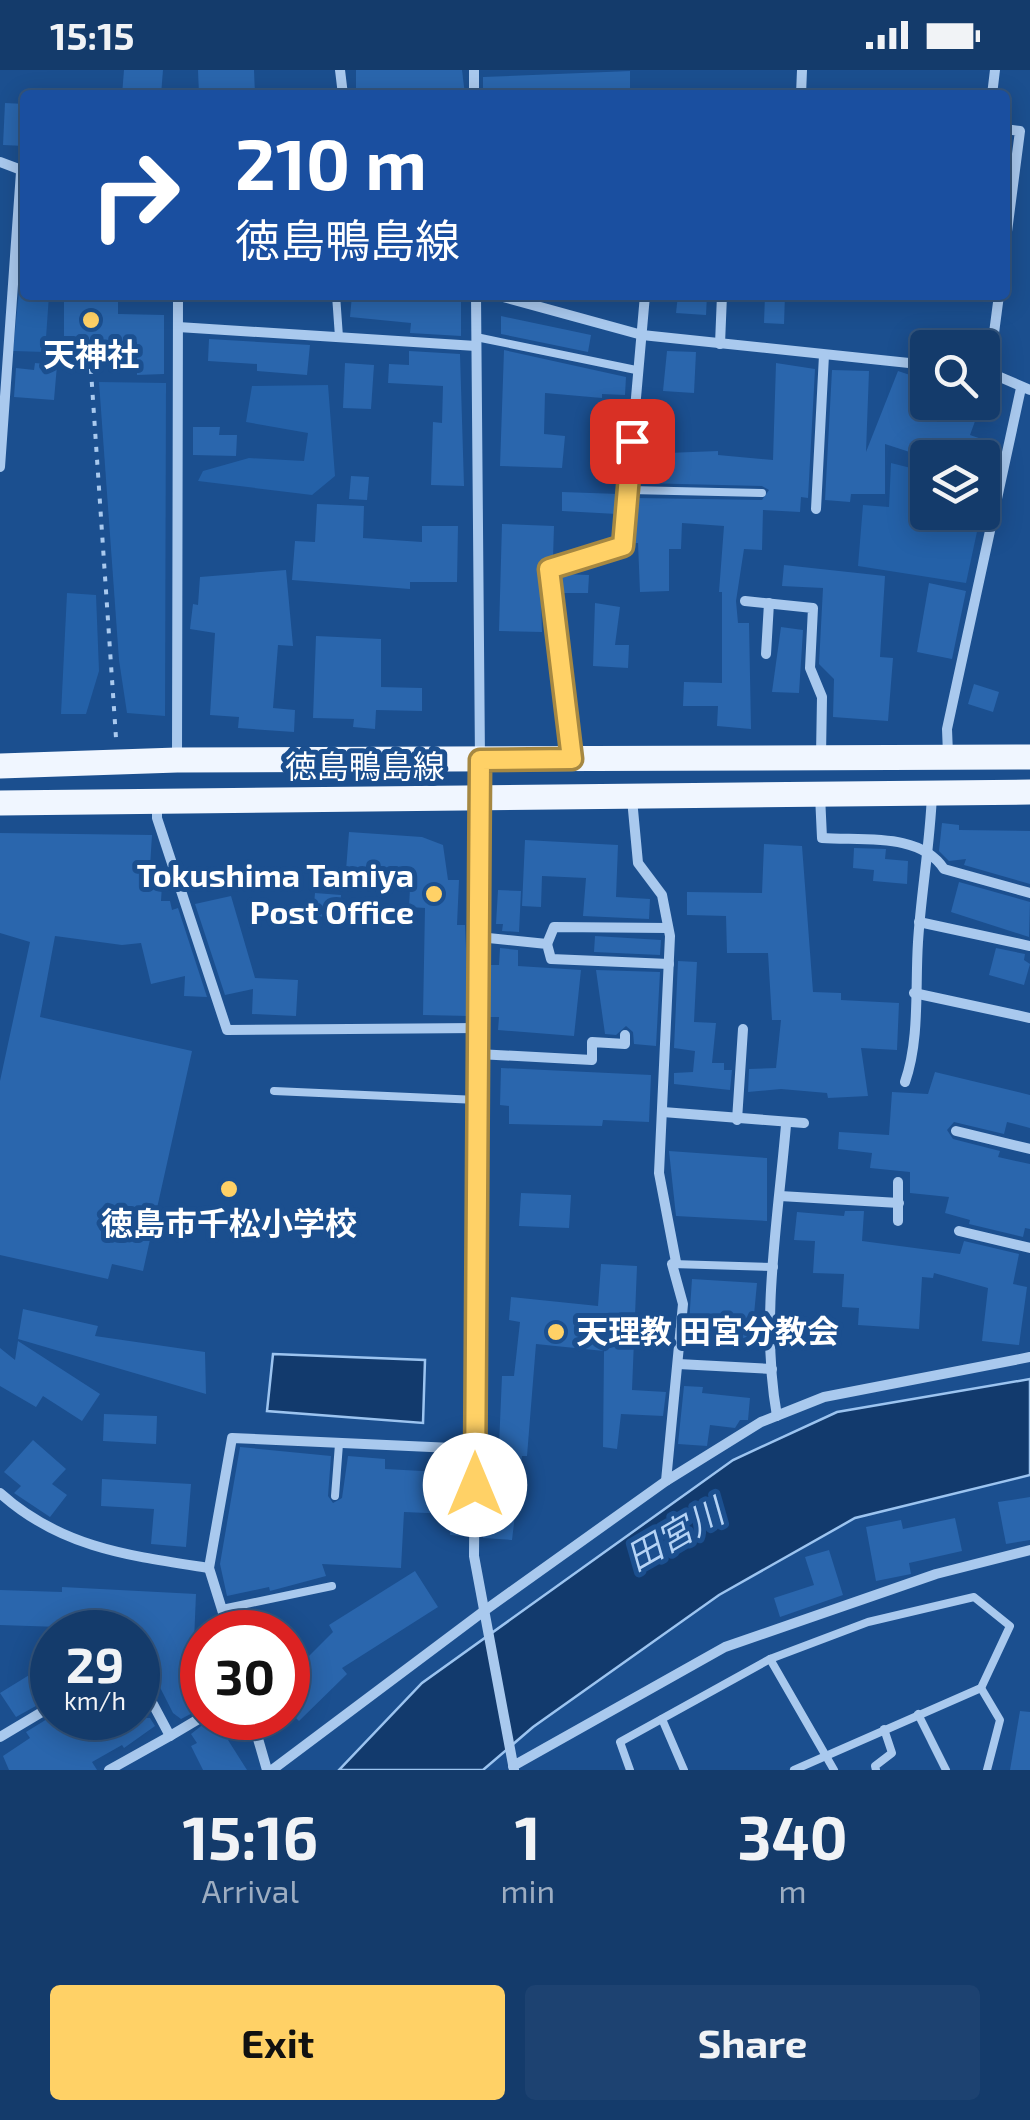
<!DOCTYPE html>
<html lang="en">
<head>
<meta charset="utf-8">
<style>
  :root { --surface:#143b6b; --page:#1d4271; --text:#f1f3f6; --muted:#9dadc1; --line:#33557e; --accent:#ffd166 }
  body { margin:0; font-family:"Exo 2","Noto Sans JP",sans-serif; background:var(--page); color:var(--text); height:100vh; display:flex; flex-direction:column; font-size:38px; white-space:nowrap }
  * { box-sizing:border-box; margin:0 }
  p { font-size:32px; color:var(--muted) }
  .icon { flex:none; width:55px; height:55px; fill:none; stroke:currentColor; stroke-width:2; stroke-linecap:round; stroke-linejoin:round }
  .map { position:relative; height:1700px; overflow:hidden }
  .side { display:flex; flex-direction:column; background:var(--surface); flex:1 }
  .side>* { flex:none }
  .banner { position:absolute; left:20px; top:20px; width:990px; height:210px; border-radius:10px; box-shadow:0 5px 25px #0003,0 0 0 2px var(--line); background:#1a4fa0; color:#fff; overflow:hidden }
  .fabs { position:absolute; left:910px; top:260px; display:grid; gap:20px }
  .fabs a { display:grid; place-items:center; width:90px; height:90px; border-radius:10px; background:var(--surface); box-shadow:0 5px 25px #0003,0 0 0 2px var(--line); font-size:50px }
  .speed { position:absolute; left:30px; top:1540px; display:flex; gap:20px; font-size:50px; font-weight:700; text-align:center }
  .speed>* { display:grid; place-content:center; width:130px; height:130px; border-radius:50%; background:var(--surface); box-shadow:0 5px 25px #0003,0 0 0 2px var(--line); line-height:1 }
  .speed small { font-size:25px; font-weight:400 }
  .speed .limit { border:15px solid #d22; background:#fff; color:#111 }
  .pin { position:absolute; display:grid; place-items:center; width:85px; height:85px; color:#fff; margin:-42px; border-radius:20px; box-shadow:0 5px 15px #0006 }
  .me { position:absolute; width:110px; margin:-55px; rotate:0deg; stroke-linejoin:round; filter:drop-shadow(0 0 8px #0008) }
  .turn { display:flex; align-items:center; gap:35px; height:210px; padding:0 50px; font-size:45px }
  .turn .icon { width:130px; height:130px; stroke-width:2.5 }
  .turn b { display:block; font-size:70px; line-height:85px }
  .eta { display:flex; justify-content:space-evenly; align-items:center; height:170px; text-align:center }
  .eta b { font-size:60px; font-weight:700; line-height:70px }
  .action { display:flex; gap:20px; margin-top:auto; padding:20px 50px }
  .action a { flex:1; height:115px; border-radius:10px; background:var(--accent); color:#111; font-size:40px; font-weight:700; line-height:115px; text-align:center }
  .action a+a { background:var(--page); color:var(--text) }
  .status { display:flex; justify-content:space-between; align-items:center; height:70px; padding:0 50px; background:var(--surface); direction:ltr }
  .status svg { height:28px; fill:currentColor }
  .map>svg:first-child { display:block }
  .green { fill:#2461a8 }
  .water { fill:#123a6d; stroke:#9cc4f0; stroke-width:2.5 }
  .building { fill:#2a66ad }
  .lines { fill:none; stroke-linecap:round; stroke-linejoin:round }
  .path { stroke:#a9c9ee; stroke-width:4; stroke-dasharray:5 8; stroke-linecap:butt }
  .service { stroke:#a9c9ee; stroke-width:8 }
  .minor { stroke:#a9c9ee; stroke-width:10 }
  .primary { stroke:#f0f6ff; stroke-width:25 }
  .route-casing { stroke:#a68842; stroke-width:25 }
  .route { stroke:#ffd166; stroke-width:18 }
  .poi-dot { fill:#ffd166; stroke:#1b4f8f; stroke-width:4 }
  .labels { text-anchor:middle; stroke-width:10; stroke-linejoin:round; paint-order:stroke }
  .poi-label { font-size:32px; font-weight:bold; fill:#fff; stroke:#1b4f8f }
  .street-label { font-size:32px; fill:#fff; stroke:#1b4f8f }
  .water-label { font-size:35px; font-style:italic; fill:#b5d3f5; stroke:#1b4f8f }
</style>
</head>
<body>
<div class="status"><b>15:15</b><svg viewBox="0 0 49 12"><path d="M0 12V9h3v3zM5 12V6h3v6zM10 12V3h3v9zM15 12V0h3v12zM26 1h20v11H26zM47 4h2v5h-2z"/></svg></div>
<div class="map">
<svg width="1030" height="1700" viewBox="0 0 1030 1700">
  <rect width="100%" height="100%" fill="#1b4f8f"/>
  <g class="green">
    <path d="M25,162V225H49L45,282L13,281Z"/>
    <path d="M99,312L166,313L165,646L127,643L119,590Z"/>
    <path d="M328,315L335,406L312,425L198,411L203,401L249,388L304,391L308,363L246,352L252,316Z"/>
    <path d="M891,393L927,402L928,442L981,443L966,513L858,496L863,435L889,437Z"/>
    <path d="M67,523L96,525L99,601L86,644H61Z"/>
  </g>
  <g class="water">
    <path d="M273,1284L425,1290L423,1353L267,1341Z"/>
    <path d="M1030,1309V1405L855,1448L719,1525L533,1657L483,1700H339L422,1613L733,1390L837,1342Z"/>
  </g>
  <g class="building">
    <path d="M124,0H163L161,25H122Z"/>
    <path d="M198,0H254L255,25H199Z"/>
    <path d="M356,0H462L465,25L356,22Z"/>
    <path d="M630,1V25H483V7Z"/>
    <path d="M5,33L25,34V76L3,75Z"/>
    <path d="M64,225L118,228V244L164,245V304L137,305V272H64Z"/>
    <path d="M352,225H461V266L410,263L411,253L350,247Z"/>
    <path d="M678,225H707L706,245L676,243Z"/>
    <path d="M765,225H785L784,254L764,253Z"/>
    <path d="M501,246L591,265L588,282L501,264Z"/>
    <path d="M209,269L310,275L307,305L257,301V294L208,291Z"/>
    <path d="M504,280L626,307L625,325L602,324V328L545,323L544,364L565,366L562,398L500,396Z"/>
    <path d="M409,281L460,284L464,416L431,415L433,352L442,353L443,316L388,313L389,294L409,295Z"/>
    <path d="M667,281L696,282L694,323L663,321Z"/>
    <path d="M35,293L57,295L54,330L14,327L16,298L34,300Z"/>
    <path d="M345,293L374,295L371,339L343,338Z"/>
    <path d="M776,293L815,299L808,428L801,427L800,442L763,440L762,480L744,479L736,531L738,553H749L751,659L717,656L718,636H683L684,612L722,613V522H719L724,456L682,453L681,479H669V521L640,522L638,473H633L636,428L762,430L769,420L762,416L640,413L641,384L718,381V385L773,390Z"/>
    <path d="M832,300L869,301L866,382L898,301L928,311V332H982L970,365L996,374L989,392L935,372L928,388L885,374V424H851L850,432L825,430Z"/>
    <path d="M193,357H220L219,365H237L236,386L193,385Z"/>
    <path d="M351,406L369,407L367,430L349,429Z"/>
    <path d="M562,422L619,424L617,444L562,441Z"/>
    <path d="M317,434L364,436L363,468L422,472V456H458L457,512H410V519L292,510L295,471L315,472Z"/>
    <path d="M502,454L554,456L553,488L540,499L542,562L499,561Z"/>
    <path d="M784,495L885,506L880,587L893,588L888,651L833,647L834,609L819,594L823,518L782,516Z"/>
    <path d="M286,500L293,576L278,575L273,638L295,640L294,662L238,658L239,647L210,645L215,563L190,559L193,534L198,535L200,507Z"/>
    <path d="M562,504L589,505L588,523H561L559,505Z"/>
    <path d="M929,513L966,521L952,589L917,582Z"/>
    <path d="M595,533L620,537L615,575H629L628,598L593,596Z"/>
    <path d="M781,557L803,560L799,623L772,622Z"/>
    <path d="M316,566L381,569V617L422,618V641L376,640L375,659L353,657L354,649L313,648Z"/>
    <path d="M974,614L999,622L993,642L968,634Z"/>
    <path d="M942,753L959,755V760L1030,761V814L964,795L966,789L949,791L939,781Z"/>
    <path d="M349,762L422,767L443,775L448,810H459L457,855H465L469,946L423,945L425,838L409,837L411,800L371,798V817L345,813Z"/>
    <path d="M0,763L152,765L150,797L163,798L161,831H170L172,840L178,838L207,927L184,926L185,906L151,914L141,873L122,875L55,866L40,947L192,981L143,1201L112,1194L108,1209L0,1185V1011L30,872L0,863Z"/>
    <path d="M525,770L618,775L616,827L650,829L649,849L583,846L586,808L542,806L541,837L522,836Z"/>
    <path d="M764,774L802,776L813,922L841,923V930L899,933L897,980L861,978L868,1026L828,1028L827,1023L781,1019L748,1022L749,999L776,998L781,950H772L768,883H727L726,846L687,845V822L762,823Z"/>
    <path d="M854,778L886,779L885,789L908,791L907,814L873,811L874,800L853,798Z"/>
    <path d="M959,812L1030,832L1029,867L951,842Z"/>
    <path d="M498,820L521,821L519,862L502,861L503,854H496Z"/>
    <path d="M315,823L341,825L339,848L313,846Z"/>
    <path d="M231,826L255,908L298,910L296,946L252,944L253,919L225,925L195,834Z"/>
    <path d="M595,866L661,870L660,885L594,882Z"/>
    <path d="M500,878L518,880V896L581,900L574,966L498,960L499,947H487V895H499Z"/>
    <path d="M996,878L1025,884L1024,890L1030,894L1024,915L989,905Z"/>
    <path d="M678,891L697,892L694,952L716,953L712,993H724V1000H732L730,1020L674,1014V1003L693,1002L695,981L674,978Z"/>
    <path d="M596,900L660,902L656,976L634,974L633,962L626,956L616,965L605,964Z"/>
    <path d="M501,998L651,1005L649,1052L603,1050L602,1056L509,1054V1036L500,1035Z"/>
    <path d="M935,1002L1030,1025V1058L1007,1052L1004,1064L954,1052L947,1060L953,1069L1000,1081L998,1087L1030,1094V1159L1025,1158L1023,1167L969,1154L970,1150L945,1143L949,1127L910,1123V1102L870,1098L872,1083L838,1079L839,1062L889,1065L892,1022L928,1024Z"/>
    <path d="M669,1081L767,1088V1151L676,1146Z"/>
    <path d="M521,1123L571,1125L569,1158L519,1156Z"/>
    <path d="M845,1141H864L862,1171L960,1184L964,1171L1019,1184L1013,1214L1027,1217L1019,1275L982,1271L988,1218L934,1203L933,1208L922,1207L919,1259L858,1255L859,1238L842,1237L844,1204L813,1203L815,1171L794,1170L797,1142L844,1146Z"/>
    <path d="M601,1194L637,1196L632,1320L666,1322L663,1346L621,1344L617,1379L603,1377L604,1281L536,1274L527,1386H522L512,1470L483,1468V1420L497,1421L502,1306H514L520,1252L509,1250L511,1227L598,1236Z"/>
    <path d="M692,1209L757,1213L753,1255H758L757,1275L688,1268Z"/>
    <path d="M23,1239L98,1256L95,1266L205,1282L206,1324L18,1269Z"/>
    <path d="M18,1271L100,1324L82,1351L43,1326L36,1337L0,1316V1278L15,1290Z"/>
    <path d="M684,1316L703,1317L702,1323L750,1328L748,1350H740L735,1358L710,1355L707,1376L678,1374Z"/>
    <path d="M104,1344L157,1346L156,1374L103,1371Z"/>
    <path d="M33,1370L66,1399L52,1414L67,1425L50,1447L14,1423L21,1416L4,1402Z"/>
    <path d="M240,1377L331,1386L328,1426L333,1433L342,1428L348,1386L385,1389V1399L441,1402L440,1417L466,1419L465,1466L450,1465L451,1444L404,1442L401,1498L322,1494L326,1506L270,1521L269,1517L227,1526L220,1494Z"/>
    <path d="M102,1409L191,1414L186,1477L151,1474L154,1439L101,1436Z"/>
    <path d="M1030,1427V1470L1006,1474L998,1432Z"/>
    <path d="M955,1448L962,1481L909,1493L911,1504L876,1511L866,1457L901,1450L903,1459Z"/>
    <path d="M829,1480L843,1525L780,1547L774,1528L814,1515L805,1487Z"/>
    <path d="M415,1501L438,1537L342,1598L347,1604L299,1651L288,1640V1607L333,1562L329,1555Z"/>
    <path d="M62,1517L196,1524L194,1571L202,1580V1638L181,1649L173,1643L138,1574V1562H60V1557L0,1555V1520L62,1522Z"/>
    <path d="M52,1591V1627L16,1647L0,1623Z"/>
    <path d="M1020,1641L1030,1642V1700H1010Z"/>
    <path d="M52,1646L150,1648L155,1656L124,1678L122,1675L92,1692L97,1700H9L3,1686L30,1668L26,1662Z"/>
    <path d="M210,1649L215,1657L226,1651L234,1667L228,1670L247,1700H203L191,1676L197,1673L191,1664Z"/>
  </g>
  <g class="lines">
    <path class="path" d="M90,286L116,668"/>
    <g class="service">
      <path d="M336,225L339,267"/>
      <path d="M476,267L636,300"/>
      <path d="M630,420L762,423"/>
      <path d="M274,1021L478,1030"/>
      <path d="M672,1194L774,1197"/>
      <path d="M335,1426L339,1374"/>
      <path d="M222,1539L332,1516"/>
      <path d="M770,1589L834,1700"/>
      <path d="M981,1618L1000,1650L987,1700"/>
      <path d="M918,1644L946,1700"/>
      <path d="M662,1649L684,1700"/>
      <path d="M630,1700L620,1672L770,1589L868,1552L974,1527L1010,1556L981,1618L794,1700"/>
      <path d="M876,1700L875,1696L892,1683L884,1659"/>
    </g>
    <g class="minor">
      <path d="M340,0L343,25"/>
      <path d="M474,0V25"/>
      <path d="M748,25H785"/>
      <path d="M801,25L802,0"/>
      <path d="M992,25L995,0"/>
      <path d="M1005,59L1020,61L1005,177"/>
      <path d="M0,92L24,101"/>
      <path d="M476,225L480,690L474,1486L514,1700"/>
      <path d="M496,225L642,265L928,295"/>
      <path d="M178,257L476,276"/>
      <path d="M720,274L722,225"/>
      <path d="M986,301L1030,320"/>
      <path d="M989,301L999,225"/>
      <path d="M0,397L21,102"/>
      <path d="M816,439L824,285"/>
      <path d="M745,531L813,538L810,598L822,627L821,685"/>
      <path d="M766,584L769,533"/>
      <path d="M948,684L947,659L1021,318"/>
      <path d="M572,688L549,499L623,476L645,225"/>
      <path d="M177,689L178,225"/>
      <path d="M820,725L822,768C862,771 920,762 944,799L1030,823"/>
      <path d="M632,729L638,793L662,825L670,866L659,1103L676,1192L672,1194L683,1234L666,1411"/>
      <path d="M157,733V748L227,960L478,958"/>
      <path d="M919,852L1030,876"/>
      <path d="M479,867L547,874L551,889L669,894"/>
      <path d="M547,874L554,857L668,858"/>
      <path d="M914,923L1030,948"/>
      <path d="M478,984L592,990V972L625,974V965"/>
      <path d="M905,1012C920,969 915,918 918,872C921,823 930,775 932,724"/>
      <path d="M663,1042L804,1053"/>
      <path d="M737,1050L743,959"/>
      <path d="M956,1061L1030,1079"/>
      <path d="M780,1126L899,1133"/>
      <path d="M898,1151V1112"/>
      <path d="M959,1161L1030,1178"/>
      <path d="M678,1294L772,1299"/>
      <path d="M777,1346C760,1252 778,1149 786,1055"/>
      <path d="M0,1423C61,1478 130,1486 209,1498"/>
      <path d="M229,1562L209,1498L232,1368L475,1379"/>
      <path d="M138,1606L170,1666L202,1647"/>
      <path d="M252,1648L267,1700"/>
      <path d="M0,1667L52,1636"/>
      <path d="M513,1696L725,1577L936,1504L1030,1480"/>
      <path d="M109,1700L170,1666"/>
      <path d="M272,1700L484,1541L666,1411L761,1352L824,1327L1030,1287"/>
    </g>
    <g class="primary">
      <path d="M0,696L177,690L1030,687"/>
      <path d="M0,733L1030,722"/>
    </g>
  </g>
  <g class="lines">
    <defs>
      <path id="route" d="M475,1415L480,690L572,689L549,499L623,476L632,371"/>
    </defs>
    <use href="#route" class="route-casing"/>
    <use href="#route" class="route"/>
  </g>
  <g class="poi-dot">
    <circle cx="91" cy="250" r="10"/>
    <circle cx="434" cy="824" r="10"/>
    <circle cx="229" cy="1119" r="10"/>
    <circle cx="556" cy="1262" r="10"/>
  </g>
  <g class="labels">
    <g class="poi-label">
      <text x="91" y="296">天神社</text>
      <text x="414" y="817" text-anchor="end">Tokushima Tamiya<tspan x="414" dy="37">Post Office</tspan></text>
      <text x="229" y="1165">徳島市千松小学校</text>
      <text x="576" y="1273" text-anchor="start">天理教 田宮分教会</text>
    </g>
    <g class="street-label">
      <text x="365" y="708">徳島鴨島線</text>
    </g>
    <g class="water-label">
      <text transform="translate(675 1465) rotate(-30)" y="12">田宮川</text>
    </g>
  </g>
</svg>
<div class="fabs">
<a><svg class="icon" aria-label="search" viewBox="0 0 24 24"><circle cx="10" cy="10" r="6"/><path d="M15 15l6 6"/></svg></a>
<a><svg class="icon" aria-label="layers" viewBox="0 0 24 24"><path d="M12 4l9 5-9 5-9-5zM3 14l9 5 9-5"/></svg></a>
</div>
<div class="speed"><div>29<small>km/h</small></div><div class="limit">30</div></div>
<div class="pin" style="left:632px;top:371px;background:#d93025"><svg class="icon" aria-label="arrive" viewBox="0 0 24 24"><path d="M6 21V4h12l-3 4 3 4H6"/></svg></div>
<svg class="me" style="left:475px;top:1415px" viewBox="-20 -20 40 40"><circle r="19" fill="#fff"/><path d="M0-13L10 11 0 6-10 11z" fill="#ffd166"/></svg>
<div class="banner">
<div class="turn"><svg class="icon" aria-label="right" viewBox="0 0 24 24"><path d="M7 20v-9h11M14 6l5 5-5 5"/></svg><div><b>210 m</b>徳島鴨島線</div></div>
</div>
</div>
<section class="side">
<div class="eta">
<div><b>15:16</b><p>Arrival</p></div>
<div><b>1</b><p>min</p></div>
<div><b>340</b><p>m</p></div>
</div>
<div class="action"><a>Exit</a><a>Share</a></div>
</section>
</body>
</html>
